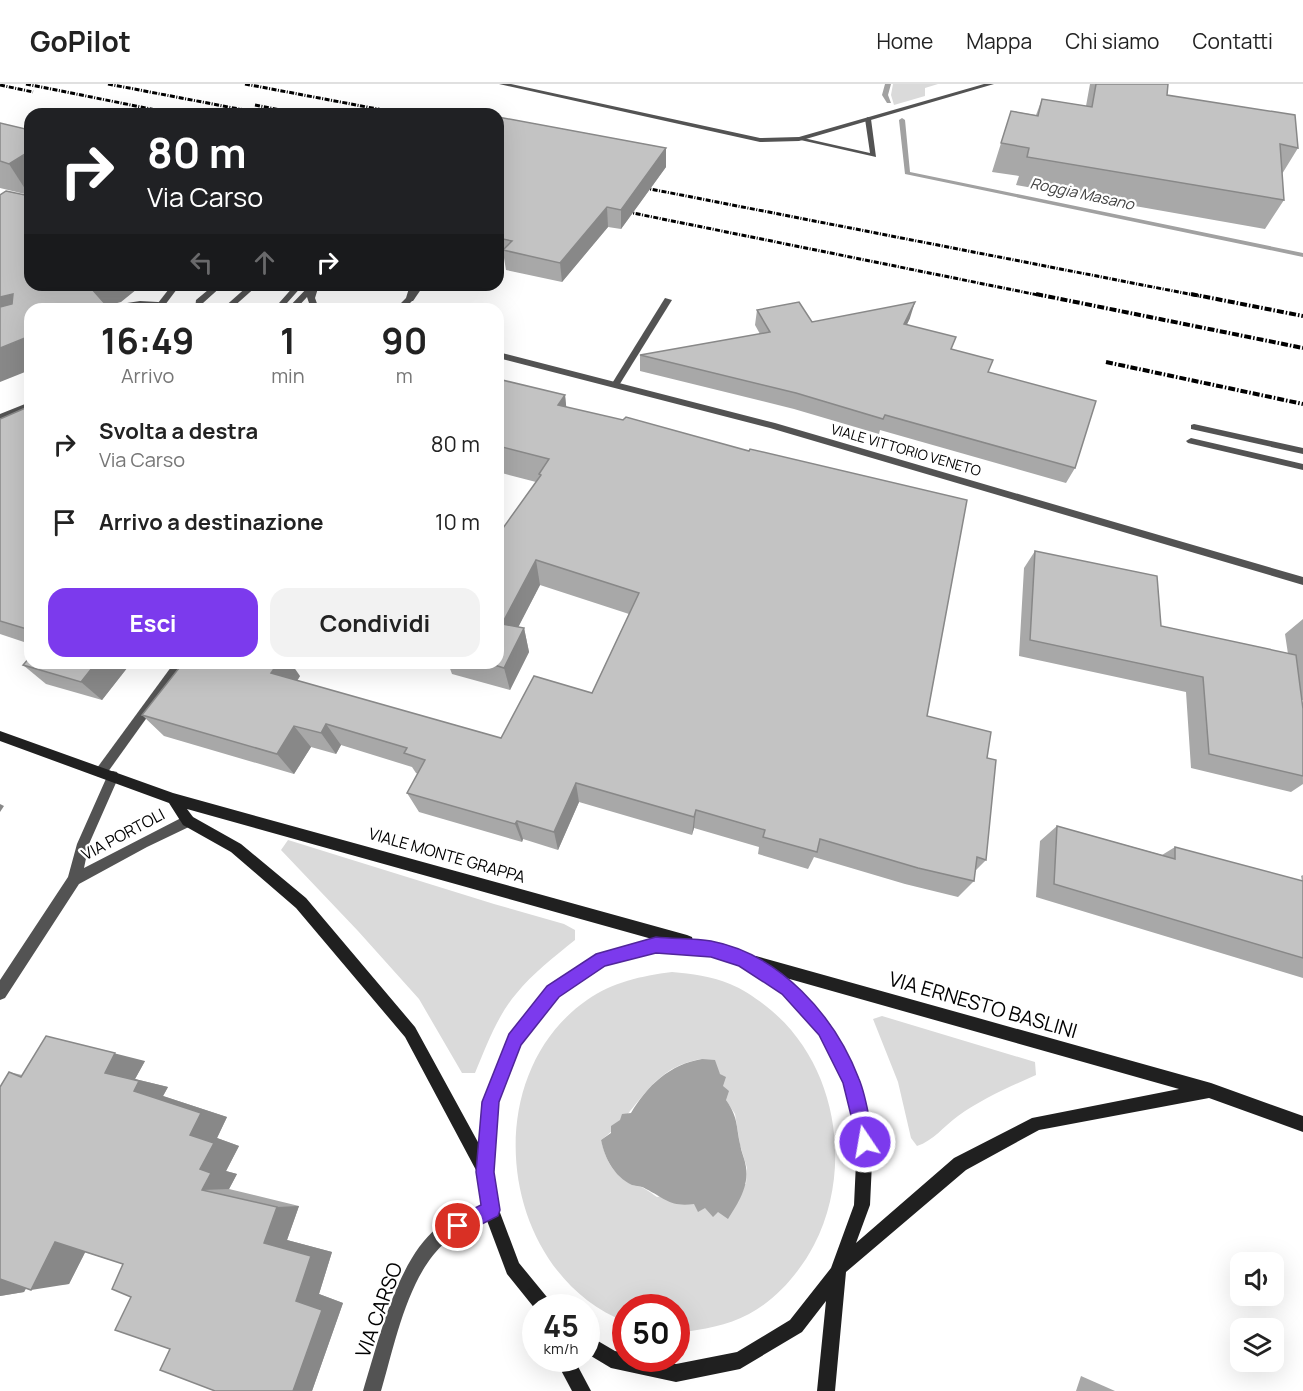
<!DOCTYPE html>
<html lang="it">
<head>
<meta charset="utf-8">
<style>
  :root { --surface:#fff; --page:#f2f2f2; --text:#222; --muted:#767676; --line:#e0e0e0; --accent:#7c3aed }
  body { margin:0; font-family:Manrope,sans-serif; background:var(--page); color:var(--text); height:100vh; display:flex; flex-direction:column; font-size:22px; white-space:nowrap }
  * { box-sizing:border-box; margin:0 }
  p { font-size:20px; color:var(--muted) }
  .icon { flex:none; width:33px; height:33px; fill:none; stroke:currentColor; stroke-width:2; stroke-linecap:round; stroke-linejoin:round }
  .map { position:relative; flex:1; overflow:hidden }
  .drawer { position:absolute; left:24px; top:219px; width:480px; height:366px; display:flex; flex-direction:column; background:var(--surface); border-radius:18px; box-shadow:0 6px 24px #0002 }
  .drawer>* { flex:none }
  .top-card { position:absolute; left:24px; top:24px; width:480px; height:183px; border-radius:18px; box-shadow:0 6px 24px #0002; background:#202124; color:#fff; overflow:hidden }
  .buttons { position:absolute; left:1230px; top:1168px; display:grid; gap:12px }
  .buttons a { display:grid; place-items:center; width:54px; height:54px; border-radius:12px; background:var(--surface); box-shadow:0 6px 24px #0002; font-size:30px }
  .speed { position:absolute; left:522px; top:1210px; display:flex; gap:12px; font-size:30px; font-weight:700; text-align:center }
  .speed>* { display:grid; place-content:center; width:78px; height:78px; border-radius:50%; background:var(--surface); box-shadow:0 6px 24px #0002; line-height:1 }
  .speed small { font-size:15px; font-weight:400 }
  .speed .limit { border:9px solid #d22; background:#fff; color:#111 }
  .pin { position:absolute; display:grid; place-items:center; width:51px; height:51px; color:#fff; margin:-26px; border:3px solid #fff; border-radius:50%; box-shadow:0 2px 6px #0007 }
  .me { position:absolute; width:66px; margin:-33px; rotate:348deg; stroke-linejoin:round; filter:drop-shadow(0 0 4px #0008) }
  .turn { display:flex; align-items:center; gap:21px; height:126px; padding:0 24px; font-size:27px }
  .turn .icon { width:78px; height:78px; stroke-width:2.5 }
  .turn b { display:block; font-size:42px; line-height:51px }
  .lanes { display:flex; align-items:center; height:57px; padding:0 24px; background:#0003; justify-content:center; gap:30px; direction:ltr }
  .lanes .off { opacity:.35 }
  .eta { display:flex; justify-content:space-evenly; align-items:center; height:102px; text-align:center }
  .eta b { font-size:36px; font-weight:700; line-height:42px }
  .primary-button { display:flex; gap:12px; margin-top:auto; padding:12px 24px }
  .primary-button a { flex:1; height:69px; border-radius:18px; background:var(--accent); color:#fff; font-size:24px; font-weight:700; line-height:69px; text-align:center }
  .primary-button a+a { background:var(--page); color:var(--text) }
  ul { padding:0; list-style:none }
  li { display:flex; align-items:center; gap:18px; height:78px; padding:0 24px }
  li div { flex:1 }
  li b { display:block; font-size:22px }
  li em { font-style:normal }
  header { display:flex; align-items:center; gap:36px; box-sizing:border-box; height:84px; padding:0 30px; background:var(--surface); border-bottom:2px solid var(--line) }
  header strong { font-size:28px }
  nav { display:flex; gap:33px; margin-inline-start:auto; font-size:21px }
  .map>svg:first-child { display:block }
  .green { fill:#dadada; fill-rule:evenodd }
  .water { fill:#a1a1a1 }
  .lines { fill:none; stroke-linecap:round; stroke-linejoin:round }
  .stream { fill:#a1a1a1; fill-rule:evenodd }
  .service { fill:#535353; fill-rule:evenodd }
  .minor { fill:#535353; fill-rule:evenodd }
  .tertiary { fill:#535353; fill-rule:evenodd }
  .secondary { fill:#202020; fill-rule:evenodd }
  .rail-far1 { stroke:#000; stroke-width:3; stroke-dasharray:5 1.5 1 1.5; stroke-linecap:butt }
  .rail { stroke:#000; stroke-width:4; stroke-dasharray:7 2 1.5 2; stroke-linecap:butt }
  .wall { fill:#a8a8a8 }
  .shaded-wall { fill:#888 }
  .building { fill:#c3c3c3; stroke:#888; stroke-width:1.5 }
  .route { fill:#7c3aed; stroke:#51269a; stroke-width:1.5 }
  .labels { text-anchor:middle; stroke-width:4.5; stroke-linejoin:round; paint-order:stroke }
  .far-street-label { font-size:14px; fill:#000; stroke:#fff }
  .far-water-label { font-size:15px; font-style:italic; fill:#424242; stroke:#fff }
  .street-label { font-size:16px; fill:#000; stroke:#fff }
  .near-street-label { font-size:20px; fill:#000; stroke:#fff }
</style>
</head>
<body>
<header>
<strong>GoPilot</strong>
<nav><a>Home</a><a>Mappa</a><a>Chi siamo</a><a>Contatti</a></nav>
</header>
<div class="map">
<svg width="1303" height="1307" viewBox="0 0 1303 1307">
  <rect width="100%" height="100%" fill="#fff"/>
  <g class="green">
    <path d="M893,0H938L925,4V12L894,21L891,11Z"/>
    <path d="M288,756L494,820L564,840L575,846V856C554,873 533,889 516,910C497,932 486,963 475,989H462L419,915L358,847L281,766Z"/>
    <path d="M672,888C692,890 711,892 730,900C745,906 760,917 772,927C838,983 853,1086 814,1161C800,1188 776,1216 749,1230C727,1242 703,1245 679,1249H677L676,1224H626V1238C500,1189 475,994 587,916C613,898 641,892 672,888ZM702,975L720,990L726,1016L735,1030L740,1061L747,1084L746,1100L657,1113C627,1090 612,1101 601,1056C639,1029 648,983 702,975Z"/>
    <path d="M882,932L1035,978L1036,991C1009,1003 982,1015 958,1032C944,1042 933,1057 917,1062L911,1054L898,998L873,935Z"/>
  </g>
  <path class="water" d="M702,975L715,976L720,990L726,993L723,1002L729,1007L726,1016C738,1033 736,1041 740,1060C741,1068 745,1075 746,1083C749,1103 738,1119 728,1135L718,1128L713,1133L705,1124L698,1128L694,1120C670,1123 666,1115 646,1105C642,1102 637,1102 632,1101C614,1092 605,1075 601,1056L611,1049V1042L620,1036L622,1030L631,1029C647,1002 670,980 702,975Z"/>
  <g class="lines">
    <g class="stream">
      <path d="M885,0H891L888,11L891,19H887L882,11Z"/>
      <path d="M902,34L905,36L910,88L1303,169V173L905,90L899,36Z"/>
    </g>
    <g class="service">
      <path d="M868,33L871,35L876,73L796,55L799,53L870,69L865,35Z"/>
      <path d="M172,201H180L165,221H159L158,219Z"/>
      <path d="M214,201H223L203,219V225H195L196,216Z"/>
      <path d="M249,201H258L231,225H222Z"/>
      <path d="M295,201H303L287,219L289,225H281L279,219Z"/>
      <path d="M416,201H424L413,217H407L406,215Z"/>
      <path d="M665,214L672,216L618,303H612L611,301Z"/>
      <path d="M1194,340L1303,364V370L1191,345V341Z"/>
      <path d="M1191,354L1303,380V386L1188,359L1186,357Z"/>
    </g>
    <g class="minor">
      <path d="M499,0H511L760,54L799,53L984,0H994L799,57L760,58Z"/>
      <path d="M140,217L158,218L180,225L149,222L101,225L114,221Z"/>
      <path d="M498,268L775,339L1303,493V501L770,344L498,274Z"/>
      <path d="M174,579H186L105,692L101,693L97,692L95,688L97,684Z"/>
      <path d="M113,687L117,688L119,692L89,760L84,784L183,733L188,731L193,733L194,737L193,741L147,763L79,800L5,914L0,916V896L68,793L77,760L109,688Z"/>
      <path d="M491,1118L497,1120L499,1126L497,1132C480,1139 461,1145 447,1157C408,1189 395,1260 381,1307H363C378,1259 397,1176 437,1144C452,1132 473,1125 491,1118Z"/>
    </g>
    <g class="tertiary">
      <path d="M310,201H319L315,214L319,225H311L307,213L296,225H287Z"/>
      <path d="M410,201H418L414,215L404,225H395L406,214Z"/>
      <path d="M30,318V324L0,337V330Z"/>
    </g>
    <g class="secondary">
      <path d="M0,647L173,709L687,851L692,853L693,857L711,858L752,874L756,872L1211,999L1303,1032V1048L1209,1014L1039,1046L966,1086L846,1188L835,1307H817L826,1217L802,1248L740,1285L676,1298L611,1284L586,1269V1250L615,1267L626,1269V1275H652L676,1280L737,1268L790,1236L831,1184L854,1121L857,1057L845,999L820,950L783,909L739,882L711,872L656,868L605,881L558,913L520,961L498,1018L493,1088L499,1126L519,1179L551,1218L554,1224H536V1226L507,1190L483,1126L477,1088L405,953L296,824L231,768L183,741L169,719L0,657ZM187,725L652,855L597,870L548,903L510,951L482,1018L479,1060L415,943L306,814L241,760L193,733ZM786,894L1179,1005L1032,1034L954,1074L856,1159L870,1121L873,1057L860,997L830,940L793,899Z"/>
      <path d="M555,1275H574L591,1307H572Z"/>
    </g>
    <g class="rail-far1">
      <path d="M26,0L176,30"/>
      <path d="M108,0L265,30"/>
      <path d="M245,0L404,30"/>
      <path d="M0,1L33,8"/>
      <path d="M255,21L301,30"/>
      <path d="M635,102L1199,212"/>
      <path d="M618,126L1043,212"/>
    </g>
    <g class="rail">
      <path d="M1036,210L1303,264"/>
      <path d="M1191,210L1303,232"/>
      <path d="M1106,278L1303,320"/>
    </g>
  </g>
  <g class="wall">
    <path d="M1090,0H1168L1167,11L1298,64L1282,90L1284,116L1265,145L1016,101L1019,92L992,88L1011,27L1036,31L1042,15L1086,22Z"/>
    <path d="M498,33L666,64V83L621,145L608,143L562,198L506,186L504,174L498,172Z"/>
    <path d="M0,39L29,111L0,104Z"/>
    <path d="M757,226L812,238L910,234L907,240L952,265L988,288L1075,384L1066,399L880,346L879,350L794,325L640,287V271L760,250L755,241Z"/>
    <path d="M498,295L565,311L566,323L927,632L987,674L986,776L975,787L974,797L958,813L905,800L814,773L808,785L758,770L759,763L694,744L692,751L579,718L558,766L523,755L522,758L419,728L407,709L418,690L416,689L412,683L341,661L336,670L311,663L294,690L164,652L142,631L300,592L297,597L501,654L592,609L629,530L540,501L518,543L524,544L529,568L510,606L452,590L448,579H498L536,398L498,388Z"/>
    <path d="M30,322V560L0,550V335Z"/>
    <path d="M1035,467L1161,542L1288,570L1285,550L1303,535V616H1302L1303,700L1291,708L1191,684L1186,608L1019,572L1024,484Z"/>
    <path d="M131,579L102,616L46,600L23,581Z"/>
    <path d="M1057,742L1162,771L1175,763L1302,797L1301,792L1303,791V894L1036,813L1040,757Z"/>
    <path d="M145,977L135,995L168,1003L163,1012L227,1033L217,1054L239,1062L226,1087L237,1090L229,1105L299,1122L287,1156L332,1168L319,1210L343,1219L312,1307H215L170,1265L131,1213L123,1180L85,1168L69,1200L26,1204L24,1208L0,1212V1003L9,988L22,991Z"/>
    <path d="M1081,1292L1115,1307H1076Z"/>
  </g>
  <g class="shaded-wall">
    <path d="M666,64V83L621,145V126Z"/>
    <path d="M30,67V110L29,111L9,80Z"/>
    <path d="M607,123L608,143L562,198L560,179Z"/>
    <path d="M85,201H142L121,218L106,222L109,225H99Z"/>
    <path d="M13,210L30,234L0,243V213Z"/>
    <path d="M915,218L910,234L900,255L904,240Z"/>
    <path d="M30,252V286L0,298V264Z"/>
    <path d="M565,311L568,339L558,321Z"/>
    <path d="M536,476L540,501L508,563L502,540Z"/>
    <path d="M524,544L529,568L510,606L504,584Z"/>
    <path d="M96,579H131L102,616L81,598Z"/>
    <path d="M278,579H291L300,592L287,612L271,589Z"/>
    <path d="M326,640L341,661L336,670L321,649Z"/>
    <path d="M294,642L311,663L294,690L277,670Z"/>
    <path d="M576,699L579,718L558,766L554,748Z"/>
    <path d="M0,720L4,722L0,728Z"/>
    <path d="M696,726L694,744L692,751L694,733Z"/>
    <path d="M517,737L523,755L522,758L515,740Z"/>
    <path d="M46,952L145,977L135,995L168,1003L163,1012L227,1033L217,1054L239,1062L226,1087L237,1090L229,1105L202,1106L200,1085L190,1051L134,1007Z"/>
    <path d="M299,1122L287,1156L332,1168L319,1210L343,1219L312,1307H293L296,1217L264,1159L277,1123Z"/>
    <path d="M92,1155L69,1200L31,1206L55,1158Z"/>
    <path d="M36,1187L24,1208L0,1212V1192Z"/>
  </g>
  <g class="building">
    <path d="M1096,0H1168L1167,11L1295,31L1298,64L1280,60L1284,116L1027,73L1029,64L1001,59L1011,27L1038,32L1042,15L1092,23Z"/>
    <path d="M498,33L666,64L621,126L607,123L560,179L503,166L512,157L498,154Z"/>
    <path d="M0,39L30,46V67L9,80L0,77Z"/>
    <path d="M6,107L30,112V201H93L90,203L107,222L99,225H30V252L0,264V223L12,220L13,210L0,213V111Z"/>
    <path d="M799,218L812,238L915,218L904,240L956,253L951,265L993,276L988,288L1096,317L1075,384L885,331L883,335L796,309L640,271L770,248L757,226Z"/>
    <path d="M498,295L565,311L558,321L623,336L626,333L749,367L750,365L967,416L927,632L991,648L987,674L996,676L986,776L977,773L974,797L918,784L820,755L817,768L763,753L765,746L696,726L694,733L576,699L554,748L517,737L515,740L407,709L425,676L404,669L407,664L326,640L321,649L294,642L277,670L142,631L183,579H278L271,589L501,654L534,592L592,609L639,509L536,476L502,540L524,544L504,584L488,579H498V451L541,391L539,390L549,375L498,362Z"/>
    <path d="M30,322V546L0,537V335Z"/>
    <path d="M1035,467L1157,492L1161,542L1296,571L1303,625V692L1209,670L1203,593L1030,556Z"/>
    <path d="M30,573V579H96L81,598L23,581Z"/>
    <path d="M1057,742L1175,775V763L1303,797V874L1054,800Z"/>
    <path d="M46,952L115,969L105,989L139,997L134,1007L201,1029L190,1051L214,1059L200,1085L211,1089L202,1106L277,1123L264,1159L311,1172L296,1217L322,1226L293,1307H215L160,1286L170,1265L115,1246L131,1213L112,1205L123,1180L55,1158L31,1206L0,1195V1003L9,988L21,993Z"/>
  </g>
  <path class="route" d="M656,853C674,855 693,854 711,857C780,870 835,932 859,995C867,1014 869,1037 874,1058L871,1064L865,1066L859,1064L843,999L819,951L782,910L739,882L711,873L656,869L605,882L559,913L521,961L499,1018L494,1088L500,1126L498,1132L458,1152L451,1149L448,1142L451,1136L481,1121L476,1088L482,1018L509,950L547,902L596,870Z"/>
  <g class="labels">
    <g class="far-street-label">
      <text transform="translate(906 366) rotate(16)" y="5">VIALE VITTORIO VENETO</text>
    </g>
    <g class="far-water-label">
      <text transform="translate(1082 110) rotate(12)" y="5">Roggia Masano</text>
    </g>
    <g class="street-label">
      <text transform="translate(123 750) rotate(-28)" y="6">VIA PORTOLI</text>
      <text transform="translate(447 771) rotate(16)" y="6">VIALE MONTE GRAPPA</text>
    </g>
    <g class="near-street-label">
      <text transform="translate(983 921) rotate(16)" y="7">VIA ERNESTO BASLINI</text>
      <text transform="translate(379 1226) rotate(-70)" y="7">VIA CARSO</text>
    </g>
  </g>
</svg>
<div class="buttons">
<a><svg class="icon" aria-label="sound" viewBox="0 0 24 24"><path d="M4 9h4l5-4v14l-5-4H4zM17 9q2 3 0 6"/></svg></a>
<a><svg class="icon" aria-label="layers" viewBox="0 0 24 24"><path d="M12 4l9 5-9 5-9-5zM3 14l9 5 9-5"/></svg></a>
</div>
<div class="speed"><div>45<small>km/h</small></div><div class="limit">50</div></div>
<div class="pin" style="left:458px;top:1142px;background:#d93025"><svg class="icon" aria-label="arrive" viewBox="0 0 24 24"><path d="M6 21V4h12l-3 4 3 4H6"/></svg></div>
<svg class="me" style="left:865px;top:1058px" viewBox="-20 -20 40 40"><circle r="17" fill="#7c3aed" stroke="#fff" stroke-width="3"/><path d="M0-11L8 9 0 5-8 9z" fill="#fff"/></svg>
<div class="top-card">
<div class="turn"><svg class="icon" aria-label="right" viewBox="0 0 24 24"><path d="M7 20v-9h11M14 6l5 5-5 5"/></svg><div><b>80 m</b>Via Carso</div></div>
<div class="lanes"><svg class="icon off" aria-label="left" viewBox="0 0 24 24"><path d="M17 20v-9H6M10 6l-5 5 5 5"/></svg><svg class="icon off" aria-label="ahead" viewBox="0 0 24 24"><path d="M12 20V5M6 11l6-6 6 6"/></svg><svg class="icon" aria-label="right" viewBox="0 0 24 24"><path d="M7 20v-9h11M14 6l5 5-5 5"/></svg></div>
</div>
<section class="drawer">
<div class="eta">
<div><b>16:49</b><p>Arrivo</p></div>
<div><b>1</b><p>min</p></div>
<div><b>90</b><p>m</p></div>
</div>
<ul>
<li><svg class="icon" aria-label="right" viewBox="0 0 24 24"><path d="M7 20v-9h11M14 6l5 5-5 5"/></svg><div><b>Svolta a destra</b><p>Via Carso</p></div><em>80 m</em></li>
<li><svg class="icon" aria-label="arrive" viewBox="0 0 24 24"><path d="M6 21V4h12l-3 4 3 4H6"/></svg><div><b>Arrivo a destinazione</b></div><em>10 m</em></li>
</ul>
<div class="primary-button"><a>Esci</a><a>Condividi</a></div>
</section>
</div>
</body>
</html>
